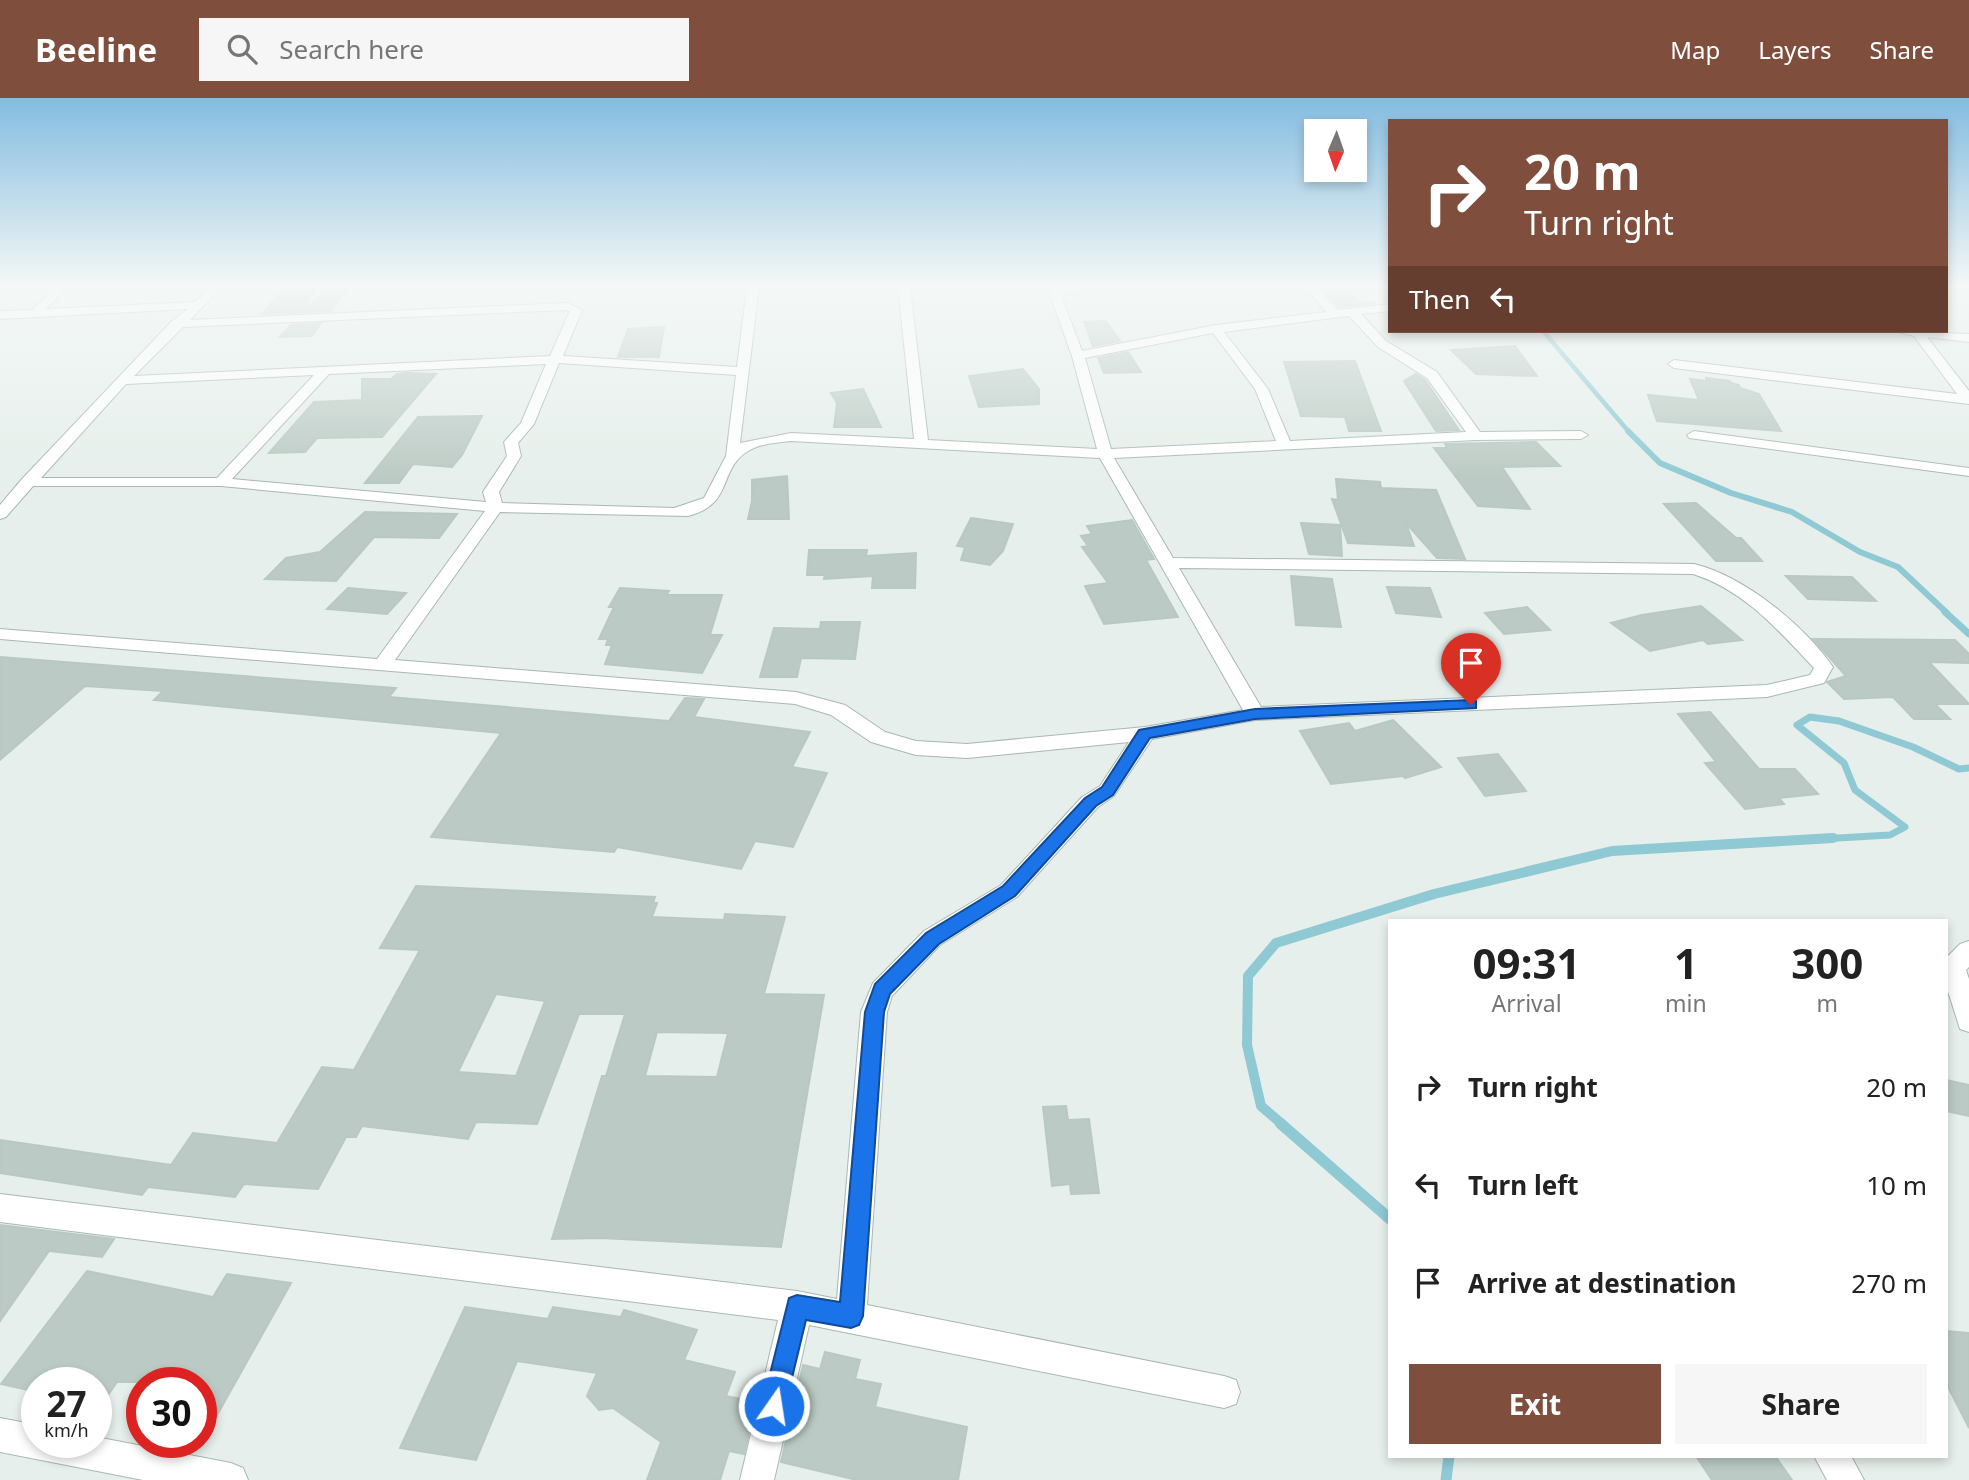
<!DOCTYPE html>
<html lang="en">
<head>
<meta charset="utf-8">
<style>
  :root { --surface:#fff; --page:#f6f6f6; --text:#222; --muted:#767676; --accent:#804e3d }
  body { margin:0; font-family:"Noto Sans",sans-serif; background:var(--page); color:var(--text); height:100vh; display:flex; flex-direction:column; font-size:26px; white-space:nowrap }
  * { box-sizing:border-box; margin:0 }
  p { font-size:23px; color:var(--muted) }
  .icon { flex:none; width:38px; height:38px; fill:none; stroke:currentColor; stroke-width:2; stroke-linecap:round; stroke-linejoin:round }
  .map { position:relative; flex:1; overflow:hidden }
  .drawer { position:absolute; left:1388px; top:821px; width:560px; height:539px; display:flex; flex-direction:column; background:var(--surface); border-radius:0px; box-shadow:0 4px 10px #0003 }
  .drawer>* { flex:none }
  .top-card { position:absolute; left:1388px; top:21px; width:560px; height:214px; border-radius:0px; box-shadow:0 4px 10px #0003; background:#804e3d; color:#fff; overflow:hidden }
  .needle { width:46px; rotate:182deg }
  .buttons { position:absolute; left:1304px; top:21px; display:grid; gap:14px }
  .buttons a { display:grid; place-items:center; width:63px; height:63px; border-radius:0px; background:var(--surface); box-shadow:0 4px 10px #0003; font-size:35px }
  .speed { position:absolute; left:21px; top:1269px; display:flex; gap:14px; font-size:35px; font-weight:700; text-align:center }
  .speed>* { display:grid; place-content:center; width:91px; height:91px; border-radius:50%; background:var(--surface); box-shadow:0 4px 10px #0003; line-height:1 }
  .speed small { font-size:18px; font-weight:400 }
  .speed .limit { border:10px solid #d22; background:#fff; color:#111 }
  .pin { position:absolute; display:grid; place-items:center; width:60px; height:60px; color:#fff; margin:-72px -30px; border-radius:50% 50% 50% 0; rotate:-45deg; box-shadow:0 0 7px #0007 }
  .pin .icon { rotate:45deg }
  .me { position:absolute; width:77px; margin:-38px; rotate:13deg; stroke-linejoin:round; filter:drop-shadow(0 0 5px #0008) }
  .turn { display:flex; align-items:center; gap:24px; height:147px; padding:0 21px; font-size:32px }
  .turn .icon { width:91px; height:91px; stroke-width:2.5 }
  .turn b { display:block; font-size:49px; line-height:60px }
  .then { display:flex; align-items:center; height:66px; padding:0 21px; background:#0003; gap:14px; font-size:26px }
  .eta { display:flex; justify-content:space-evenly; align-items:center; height:119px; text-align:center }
  .eta b { font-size:42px; font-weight:700; line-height:49px }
  .cta { display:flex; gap:14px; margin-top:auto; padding:14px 21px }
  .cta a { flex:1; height:80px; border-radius:0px; background:var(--accent); color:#fff; font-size:28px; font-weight:700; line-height:80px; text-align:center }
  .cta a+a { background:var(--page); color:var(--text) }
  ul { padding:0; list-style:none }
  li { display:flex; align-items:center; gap:21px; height:98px; padding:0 21px }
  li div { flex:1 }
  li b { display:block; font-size:26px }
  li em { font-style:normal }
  header { display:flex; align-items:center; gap:42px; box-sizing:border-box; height:98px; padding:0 35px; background:var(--accent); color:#fff }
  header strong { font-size:33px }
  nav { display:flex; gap:38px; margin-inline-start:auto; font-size:24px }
  .search { width:490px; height:63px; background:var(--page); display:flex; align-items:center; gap:18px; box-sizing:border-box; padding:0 24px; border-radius:0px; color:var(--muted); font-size:26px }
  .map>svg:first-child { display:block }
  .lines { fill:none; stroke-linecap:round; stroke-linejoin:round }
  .stream-far4 { stroke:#8ec9d4; stroke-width:4.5 }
  .stream-far3 { stroke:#8ec9d4; stroke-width:6 }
  .stream-far2 { stroke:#8ec9d4; stroke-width:7 }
  .stream-far1 { stroke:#8ec9d4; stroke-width:10 }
  .stream { stroke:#8ec9d4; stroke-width:11 }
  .building { fill:#bbcac4; stroke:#b8c9c2; stroke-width:2; fill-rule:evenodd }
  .minor-casing { stroke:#a8b8b2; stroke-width:2 }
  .minor { fill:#fff; fill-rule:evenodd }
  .route { fill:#1a73e8; stroke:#114b97; stroke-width:2 }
</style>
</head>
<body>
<header>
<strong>Beeline</strong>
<div class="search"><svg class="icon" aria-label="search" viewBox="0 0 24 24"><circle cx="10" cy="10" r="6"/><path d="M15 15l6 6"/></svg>Search here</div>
<nav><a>Map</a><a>Layers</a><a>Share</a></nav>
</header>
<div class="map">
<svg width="1969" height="1382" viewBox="0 0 1969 1382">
  <rect width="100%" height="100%" fill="#e6efeb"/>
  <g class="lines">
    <path class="stream-far4" d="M1543,233L1629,334"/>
    <path class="stream-far3" d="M1628,333L1660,365L1731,395L1792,414L1860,454L1898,469L1947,515"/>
    <g class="stream-far2">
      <path d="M1945,514L1969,536"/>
      <path d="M1803,742L1890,737L1905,729L1855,692L1844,665L1797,627L1810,619L1839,623L1913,649L1959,671L1969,670"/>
    </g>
    <path class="stream-far1" d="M1282,1026L1261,1008L1247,947L1248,878L1276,845L1434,796L1612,753L1833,740"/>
    <g class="stream">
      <path d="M1280,1025L1390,1121"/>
      <path d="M1446,1382L1449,1358"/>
    </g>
  </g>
  <g class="building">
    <path d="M285,189H315L306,212L328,189H348L331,213L262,216Z"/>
    <path d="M1320,189H1342L1361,204L1376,205L1339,209Z"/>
    <path d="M1106,223L1120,243L1093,248L1084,224Z"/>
    <path d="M321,225L312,238L280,239L291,227Z"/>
    <path d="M664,229L659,259H618L628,231Z"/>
    <path d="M1515,248L1537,278L1476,276L1451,252Z"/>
    <path d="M1128,254L1141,274L1104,275L1098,260Z"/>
    <path d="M1355,263L1381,333H1349L1345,319L1301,318L1284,264Z"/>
    <path d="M1023,271L1039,291V306L979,309L969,278Z"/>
    <path d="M407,275L436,276L382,339L317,340L305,354L269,355L314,304L362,302V281H391L397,276Z"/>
    <path d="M1416,276L1425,282L1459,332L1436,333L1404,283Z"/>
    <path d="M1706,280L1730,283L1731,285L1739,287L1740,290L1759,296L1781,333L1657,323L1648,297L1699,302L1690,281L1707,283Z"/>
    <path d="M863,291L881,329H834L837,305L831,295Z"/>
    <path d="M482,318L462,357L452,369L413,366L399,385H365L418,319Z"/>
    <path d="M1536,344L1560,368L1502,369L1530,411L1478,408L1434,350H1447L1445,346Z"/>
    <path d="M787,378L789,421H748L752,403V382Z"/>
    <path d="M1336,381L1380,384L1381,390L1436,392L1465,461L1437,460L1406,425L1414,448L1348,445L1332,401L1338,402Z"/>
    <path d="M1696,405L1736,440H1741L1762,463H1716L1664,406Z"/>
    <path d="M365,414L457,416L439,440L374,439L336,483L265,481L286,460L320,454Z"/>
    <path d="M971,420L1013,426L1003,453L990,467L961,462L965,449L957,448Z"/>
    <path d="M1132,422L1154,461L1146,462L1178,519L1104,526L1085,488L1108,485L1082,449L1088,448L1081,438L1092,436L1087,428Z"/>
    <path d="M1301,425L1340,427L1342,458L1309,456Z"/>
    <path d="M809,452H867L866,458L916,455L915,490H872L873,478L824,481L825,477H807Z"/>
    <path d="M1291,478L1332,481L1341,529L1296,527Z"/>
    <path d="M1786,478L1852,479L1876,503L1808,501Z"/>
    <path d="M1387,489L1430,490L1441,519L1396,515Z"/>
    <path d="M348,490L406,495L387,516L327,511Z"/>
    <path d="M620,490L669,493L666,497H722L710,537H722L702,575L605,566L612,547H606L608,541H599L614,509H609Z"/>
    <path d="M1701,508L1742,542L1708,546L1703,542L1650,553L1611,525L1642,517Z"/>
    <path d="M1527,509L1550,532L1504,536L1485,515Z"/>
    <path d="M821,524H860L855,561L801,560L797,579H760L774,530L820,531Z"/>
    <path d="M1813,541L1955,542L1969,556V565L1929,564L1969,606H1935L1950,621H1914L1893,599L1844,601L1827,584L1846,578Z"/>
    <path d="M0,559L396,590L389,599L669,623L685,600L704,601L694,619L810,634L792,669L827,675L793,749L755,743L741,771L617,749L614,754L431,739L501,635L154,602L163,593L85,588L0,662Z"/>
    <path d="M1710,614L1759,671H1795L1818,696L1779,700L1784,706L1745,711L1705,665L1716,664L1678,616Z"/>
    <path d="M1393,622L1441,669L1405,680L1403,678L1331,686L1300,633L1349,625L1355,633Z"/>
    <path d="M1498,656L1526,693L1485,698L1458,660Z"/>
    <path d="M416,788L655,799L653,805H657L652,819L724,822L725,816L785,819L764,896L824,897L781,1149L601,1140L552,1141L602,978H606L625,916H579L537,1026L476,1024L468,1041L362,1028L356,1039H346L318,1091L244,1086L235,1099L148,1089L142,1097L0,1075V1042L171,1067L193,1035L277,1045L322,969L354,972L420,852L380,850ZM496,896L545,903L516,978L458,974ZM657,934L728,935L717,979L645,978Z"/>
    <path d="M1946,982L1969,987V1018L1946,1013Z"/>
    <path d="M1066,1008L1068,1022L1089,1021L1099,1095L1071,1096L1070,1086L1052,1088L1043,1009Z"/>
    <path d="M0,1127L114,1141L102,1159L49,1153L0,1223Z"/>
    <path d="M87,1173L213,1199L227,1176L291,1185L216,1319L201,1317V1284H117L96,1315V1284H37V1294L1,1286Z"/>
    <path d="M465,1209L548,1221L553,1209L621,1219L624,1212L697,1232L684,1262L735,1274L726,1298L756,1304L744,1356L729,1353L720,1382H647L661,1344L613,1310L599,1312L587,1298L597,1275L517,1263L476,1362L400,1350Z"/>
    <path d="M1946,1233L1969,1235V1330L1946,1285Z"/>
    <path d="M825,1254L860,1262L855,1281L881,1286L875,1309L967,1329L958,1382H857L781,1364L803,1267L820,1271Z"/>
    <path d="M1696,1358H1775L1792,1382H1712Z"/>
  </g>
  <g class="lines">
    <defs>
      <g id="minor">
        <path d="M56,189H68L46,211L195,204L210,189H222L190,222L568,205L582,212L563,258L737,269L747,189H759L740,345L791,335L914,341L898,189H910L928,342L1097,351L1072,258L1047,189H1098L1061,197L1082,253L1216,227L1326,214L1305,189H1316L1338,212L1390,206V213L1361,216L1386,243L1437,274L1480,334L1581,333L1588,337L1581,341L1476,342L1114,360L1173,460L1694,466C1744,478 1804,527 1833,569L1824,585L1767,599L1255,622L1152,641L1114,698L1098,709L1017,799L940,847L892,898L887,914L867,1207L1224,1278L1236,1282L1240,1294L1236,1306L1224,1310L809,1227L774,1382H740L778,1222L0,1124V1096L797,1193L837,1201L861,914L873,885L924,833L1001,787L1082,699L1100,688L1129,644L967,660L916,657L871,644L831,617L795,606L0,541V531L377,561L485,413L221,388H33L6,419L0,421V407L22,381L172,223L188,211L0,221V213L32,212ZM566,212L570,213L550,258L134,278L183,229ZM1349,218L1378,249L1427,280L1466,334L1290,343L1268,291L1224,234ZM1213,235L1255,291L1276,343L1111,351L1085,260ZM559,265L736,277L726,358L704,400L674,410L502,405L499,394L521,358L518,345L534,326ZM546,266L521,325L504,344L507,358L483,394L486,404L232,381L329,276ZM314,277L217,380H41L126,286ZM791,343L1100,360L1243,612L1145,629L967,646L916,643L885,634L845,607L796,594L395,562L500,414L688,418C735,406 717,372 748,353C761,345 777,345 791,343ZM1179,470L1693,476C1744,492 1778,532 1814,570L1810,577L1767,587L1261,609Z"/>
        <path d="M1895,233L1969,236V244L1927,239L1969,293V306L1674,270L1668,266L1674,262L1957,296L1914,238Z"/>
        <path d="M1694,333L1969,370V378L1689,340L1687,337Z"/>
        <path d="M1969,843V869L1966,872L1969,881V934L1960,931L1946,887V860L1960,846Z"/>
        <path d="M0,1320L37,1327V1344H96V1339L231,1365L243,1370L248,1382H143L0,1354Z"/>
        <path d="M1814,1358H1851L1864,1382H1827Z"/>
      </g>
    </defs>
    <use href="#minor" class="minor-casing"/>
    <use href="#minor" class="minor"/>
  </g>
  <linearGradient id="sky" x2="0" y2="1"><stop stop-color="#84bce0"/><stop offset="0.49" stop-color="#f4f8f6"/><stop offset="1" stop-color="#f4f8f6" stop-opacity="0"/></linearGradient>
  <rect width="1969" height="383" fill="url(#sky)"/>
  <path class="route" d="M1471,602L1476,603V610L1255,621L1150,640L1113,697L1096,708L1015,798L939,846L890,896L884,914L863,1218L859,1227L851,1230L806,1222L783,1317L774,1320L765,1317L762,1308L789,1200L797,1197L840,1204L865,914L875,886L926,835L1003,788L1085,700L1102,689L1139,632L1255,611Z"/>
</svg>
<div class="buttons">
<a><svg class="needle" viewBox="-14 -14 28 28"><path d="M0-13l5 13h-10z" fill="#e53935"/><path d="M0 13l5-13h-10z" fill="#767676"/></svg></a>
</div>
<div class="speed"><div>27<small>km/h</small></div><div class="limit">30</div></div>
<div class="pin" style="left:1471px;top:607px;background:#d93025"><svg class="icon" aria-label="arrive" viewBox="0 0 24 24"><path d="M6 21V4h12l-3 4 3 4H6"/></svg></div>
<svg class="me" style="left:774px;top:1308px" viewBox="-20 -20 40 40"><circle r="17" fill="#1a73e8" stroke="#fff" stroke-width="3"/><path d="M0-11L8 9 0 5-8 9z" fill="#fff"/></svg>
<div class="top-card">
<div class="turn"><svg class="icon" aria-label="right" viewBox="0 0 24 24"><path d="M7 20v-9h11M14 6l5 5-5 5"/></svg><div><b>20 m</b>Turn right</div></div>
<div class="then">Then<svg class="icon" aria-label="left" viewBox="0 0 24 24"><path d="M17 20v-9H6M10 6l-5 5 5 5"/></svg></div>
</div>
<section class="drawer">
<div class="eta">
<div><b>09:31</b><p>Arrival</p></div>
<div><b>1</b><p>min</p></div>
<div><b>300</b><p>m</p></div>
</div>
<ul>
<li><svg class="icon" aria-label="right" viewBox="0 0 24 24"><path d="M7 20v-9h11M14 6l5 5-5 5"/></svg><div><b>Turn right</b></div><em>20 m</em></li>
<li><svg class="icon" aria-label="left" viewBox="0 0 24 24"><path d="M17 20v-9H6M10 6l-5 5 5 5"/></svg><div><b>Turn left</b></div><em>10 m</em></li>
<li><svg class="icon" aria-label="arrive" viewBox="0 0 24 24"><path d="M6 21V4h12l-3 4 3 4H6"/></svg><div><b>Arrive at destination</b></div><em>270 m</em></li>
</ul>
<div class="cta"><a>Exit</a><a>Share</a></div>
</section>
</div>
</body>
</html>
